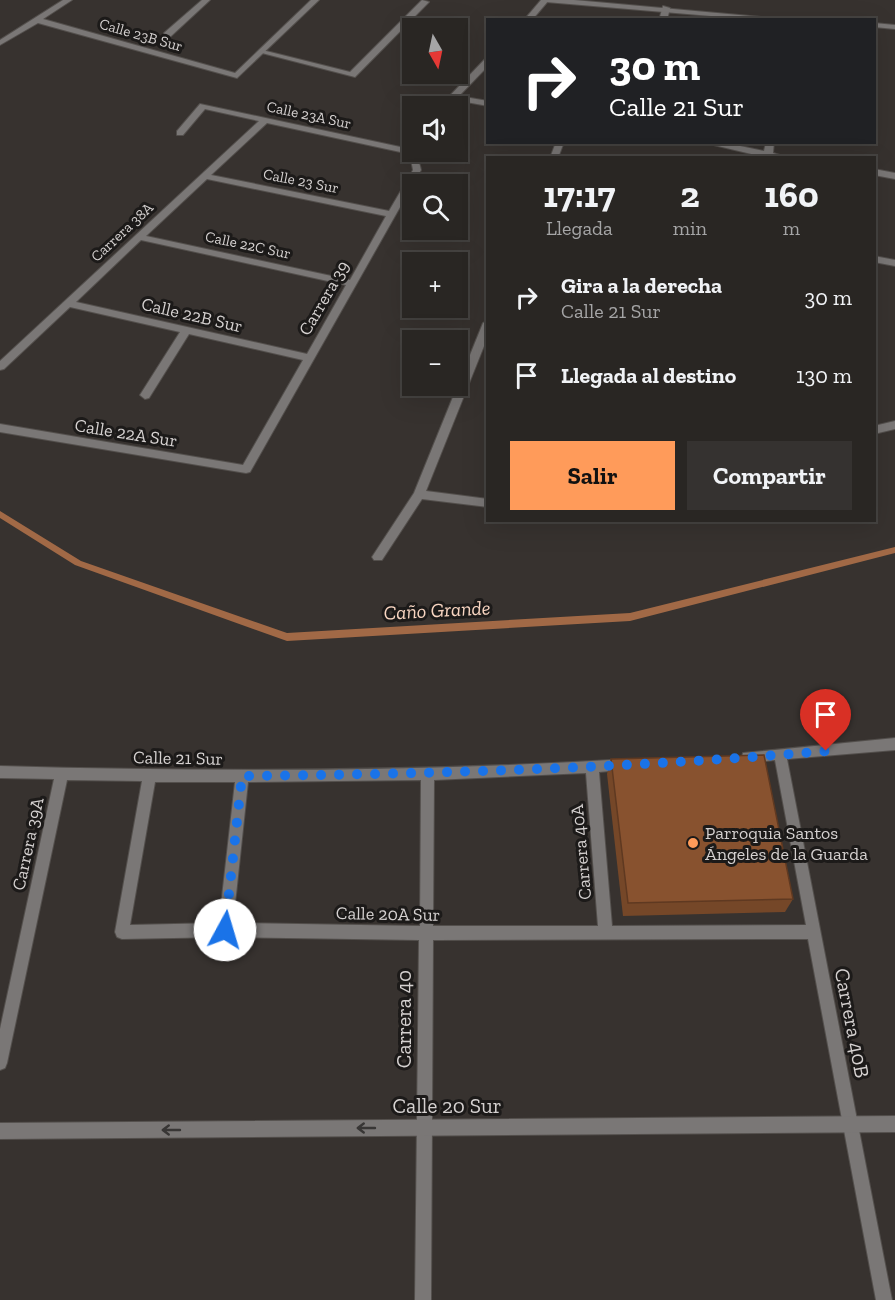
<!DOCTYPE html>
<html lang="es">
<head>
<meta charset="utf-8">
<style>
  :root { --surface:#292623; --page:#353230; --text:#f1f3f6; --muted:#a5a5a6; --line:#454341; --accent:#ff9b5a }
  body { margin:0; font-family:"Zilla Slab",serif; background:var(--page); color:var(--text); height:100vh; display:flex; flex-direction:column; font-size:22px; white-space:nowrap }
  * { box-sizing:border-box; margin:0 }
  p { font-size:20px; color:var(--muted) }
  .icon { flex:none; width:33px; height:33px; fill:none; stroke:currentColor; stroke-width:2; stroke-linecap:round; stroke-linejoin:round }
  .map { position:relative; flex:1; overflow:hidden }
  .drawer { position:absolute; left:486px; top:156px; width:390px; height:366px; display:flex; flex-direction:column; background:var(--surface); border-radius:0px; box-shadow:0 6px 24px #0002,0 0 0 2px var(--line) }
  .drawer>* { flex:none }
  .banner { position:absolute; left:486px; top:18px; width:390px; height:126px; border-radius:0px; box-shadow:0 6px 24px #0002,0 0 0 2px var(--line); background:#202124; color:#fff; overflow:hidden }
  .needle { width:39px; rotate:171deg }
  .fabs { position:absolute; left:402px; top:18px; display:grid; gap:12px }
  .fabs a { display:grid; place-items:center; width:66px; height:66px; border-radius:0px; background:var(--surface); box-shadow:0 6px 24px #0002,0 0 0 2px var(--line); font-size:30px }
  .pin { position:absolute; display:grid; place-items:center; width:51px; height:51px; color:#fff; margin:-62px -26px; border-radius:50% 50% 50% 0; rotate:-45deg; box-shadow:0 0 6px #0007 }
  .pin .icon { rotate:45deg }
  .me { position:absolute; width:66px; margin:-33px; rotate:6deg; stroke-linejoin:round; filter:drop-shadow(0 0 4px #0008) }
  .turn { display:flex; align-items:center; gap:21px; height:126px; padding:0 24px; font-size:27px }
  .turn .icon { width:78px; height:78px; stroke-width:2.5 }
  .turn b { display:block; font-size:42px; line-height:51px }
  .eta { display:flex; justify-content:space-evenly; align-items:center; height:102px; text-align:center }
  .eta b { font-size:36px; font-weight:800; line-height:42px }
  .action { display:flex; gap:12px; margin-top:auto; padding:12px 24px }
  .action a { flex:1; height:69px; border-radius:0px; background:var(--accent); color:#111; font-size:24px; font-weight:800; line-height:69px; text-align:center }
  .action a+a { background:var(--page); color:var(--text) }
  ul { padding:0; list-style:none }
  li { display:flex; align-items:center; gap:18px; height:78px; padding:0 24px }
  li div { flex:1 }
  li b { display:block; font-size:22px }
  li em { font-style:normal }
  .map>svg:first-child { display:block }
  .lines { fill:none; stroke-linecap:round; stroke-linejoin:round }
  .stream { fill:#a16946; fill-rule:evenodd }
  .pedestrian-casing { stroke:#534f4c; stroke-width:2 }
  .minor-casing { stroke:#534f4c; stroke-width:2 }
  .tertiary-casing { stroke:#534f4c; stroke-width:2 }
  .pedestrian { fill:#7a7776; fill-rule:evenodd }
  .minor { fill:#7a7776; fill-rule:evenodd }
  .tertiary { fill:#7a7776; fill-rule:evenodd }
  .wall { fill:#754728 }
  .building { fill:#88522f; stroke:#5f3921; stroke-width:1.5 }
  .oneway { stroke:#383635 }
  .route { stroke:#1a73e8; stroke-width:10; stroke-dasharray:0 18 }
  .poi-dot { fill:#ff9b5a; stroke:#1c1a19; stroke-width:2 }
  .labels { text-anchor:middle; stroke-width:6; stroke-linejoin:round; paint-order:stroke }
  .far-street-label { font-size:15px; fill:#d5d1d0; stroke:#1c1a19 }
  .street-label { font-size:18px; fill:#d5d1d0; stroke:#1c1a19 }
  .poi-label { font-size:18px; fill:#d5d1d0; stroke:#1c1a19; text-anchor:start }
  .water-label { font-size:20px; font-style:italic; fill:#f8d5c1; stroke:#1c1a19 }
  .near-street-label { font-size:21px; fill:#d5d1d0; stroke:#1c1a19 }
</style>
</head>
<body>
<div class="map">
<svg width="895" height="1300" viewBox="0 0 895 1300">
  <rect width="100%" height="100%" fill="#37322f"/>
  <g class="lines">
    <path class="stream" d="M0,511L81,561L287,633L630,613L895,547V553L630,621L287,641L75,565L0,518Z"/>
    <defs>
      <path id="pedestrian" d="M422,0L429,2L355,77L258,52L262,50L350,72Z"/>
      <g id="minor">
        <path d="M63,0H72L43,19L235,73L311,0H319L237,78L38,23L0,45V40Z"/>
        <path d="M202,0H210L170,37H164V33Z"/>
        <path d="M541,0H549L532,20H524Z"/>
        <path d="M663,6L670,8L667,20H659Z"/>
        <path d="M485,59H488V66L459,96L488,101V106L455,100L448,106H440Z"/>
        <path d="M200,104L405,148L409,140H412C412,152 419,158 421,170L250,472L246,473L0,432V424L243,465L303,360L189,334L149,398L145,399L140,395L180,332L70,307L4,369L0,370V361L259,121L205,109L183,135H177V131ZM267,123L405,153L411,160L413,170L389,211L211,175ZM207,179L386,216L350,280L146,236ZM141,240L346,285L307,354L76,302Z"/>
        <path d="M556,142H564L558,158H550Z"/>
        <path d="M701,142H721L764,151L766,142H774L773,153L790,158H768Z"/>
        <path d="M874,169L895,173V179L874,175Z"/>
        <path d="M874,256L895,260V266L874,262Z"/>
        <path d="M488,320V336L426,491L488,499V507L422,499L382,560H374L372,557L374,554L414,493L483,323Z"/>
        <path d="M895,421V429L874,434V426Z"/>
        <path d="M895,738V750L787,759L892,1300H876L808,939L433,940L431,1300H415L419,940L225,937L122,939L117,937L115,932L142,781L67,780L7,1063L5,1068L0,1070V1029L54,779L0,778V766C209,772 417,772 626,759L631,761L632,765L631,769L599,772L612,926L806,925L775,760L748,763L743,761L742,757L743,753ZM586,773L598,926H433L434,780ZM421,780L420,926L233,923L248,782ZM155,782H235L219,923L130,925Z"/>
      </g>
      <g id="tertiary">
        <path d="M542,0H574L795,20H758L546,2Z"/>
        <path d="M874,23L895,25V29L874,27Z"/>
        <path d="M895,1116V1132L0,1139V1123Z"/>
      </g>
    </defs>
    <use href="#pedestrian" class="pedestrian-casing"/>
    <use href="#minor" class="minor-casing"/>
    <use href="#tertiary" class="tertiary-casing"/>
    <use href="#pedestrian" class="pedestrian"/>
    <use href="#minor" class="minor"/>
    <use href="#tertiary" class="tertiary"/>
  </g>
  <path class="wall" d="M611,759L793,899L785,912L623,916L607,774Z"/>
  <path class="building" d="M764,755L793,899L628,903L611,759Z"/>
  <defs><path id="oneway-shaft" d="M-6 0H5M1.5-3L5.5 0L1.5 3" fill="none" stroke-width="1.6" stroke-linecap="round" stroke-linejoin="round" transform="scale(1.5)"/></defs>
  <g class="oneway">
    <use href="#oneway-shaft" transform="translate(366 1128) rotate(180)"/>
    <use href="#oneway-shaft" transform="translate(171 1130) rotate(180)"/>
  </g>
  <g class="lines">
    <path class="route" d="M225,930L242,776C437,774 632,768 826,751"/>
  </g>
  <circle class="poi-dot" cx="693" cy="843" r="6"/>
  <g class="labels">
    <g class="far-street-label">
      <text transform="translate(141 35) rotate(16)" y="5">Calle 23B Sur</text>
      <text transform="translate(309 115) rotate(12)" y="5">Calle 23A Sur</text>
      <text transform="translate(301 181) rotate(11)" y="5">Calle 23 Sur</text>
      <text transform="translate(122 232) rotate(-43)" y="5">Carrera 38A</text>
      <text transform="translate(248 245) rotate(12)" y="5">Calle 22C Sur</text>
    </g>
    <g class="street-label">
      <text transform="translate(324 298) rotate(-60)" y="6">Carrera 39</text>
      <text transform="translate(192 315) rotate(13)" y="6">Calle 22B Sur</text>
      <text transform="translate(126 433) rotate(9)" y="6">Calle 22A Sur</text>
      <text transform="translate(178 758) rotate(1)" y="6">Calle 21 Sur</text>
      <text transform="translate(28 844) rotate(-78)" y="6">Carrera 39A</text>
      <text transform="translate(581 852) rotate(-95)" y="6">Carrera 40A</text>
      <text transform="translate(388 914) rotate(1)" y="6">Calle 20A Sur</text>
    </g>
    <g class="poi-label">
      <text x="705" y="839">Parroquia Santos<tspan x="705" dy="21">Ángeles de la Guarda</tspan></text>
    </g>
    <g class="water-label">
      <text transform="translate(437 610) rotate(-3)" y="7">Caño Grande</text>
    </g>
    <g class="near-street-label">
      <text transform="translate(404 1019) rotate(-90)" y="7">Carrera 40</text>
      <text transform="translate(852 1023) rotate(79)" y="7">Carrera 40B</text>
      <text x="447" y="1113">Calle 20 Sur</text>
    </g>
  </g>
</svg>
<div class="fabs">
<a><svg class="needle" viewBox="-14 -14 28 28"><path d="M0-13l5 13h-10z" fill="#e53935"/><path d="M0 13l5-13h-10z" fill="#a5a5a6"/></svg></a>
<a><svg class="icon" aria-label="sound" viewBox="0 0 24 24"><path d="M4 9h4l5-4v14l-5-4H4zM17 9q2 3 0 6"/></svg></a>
<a><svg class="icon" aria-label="search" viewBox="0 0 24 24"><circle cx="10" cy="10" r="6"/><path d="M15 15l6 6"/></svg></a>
<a>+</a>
<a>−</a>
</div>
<div class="pin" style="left:826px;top:751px;background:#d93025"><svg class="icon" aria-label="arrive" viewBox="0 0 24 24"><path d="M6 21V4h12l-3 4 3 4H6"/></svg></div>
<svg class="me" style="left:225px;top:930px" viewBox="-20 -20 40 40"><circle r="19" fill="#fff"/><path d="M0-13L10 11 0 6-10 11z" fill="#1a73e8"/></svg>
<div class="banner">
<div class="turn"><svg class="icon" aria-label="right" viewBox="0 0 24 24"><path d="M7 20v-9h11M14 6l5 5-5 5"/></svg><div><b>30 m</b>Calle 21 Sur</div></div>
</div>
<section class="drawer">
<div class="eta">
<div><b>17:17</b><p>Llegada</p></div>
<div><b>2</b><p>min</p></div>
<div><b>160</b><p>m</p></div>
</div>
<ul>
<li><svg class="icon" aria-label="right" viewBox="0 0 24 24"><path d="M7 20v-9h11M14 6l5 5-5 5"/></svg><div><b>Gira a la derecha</b><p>Calle 21 Sur</p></div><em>30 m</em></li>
<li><svg class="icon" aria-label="arrive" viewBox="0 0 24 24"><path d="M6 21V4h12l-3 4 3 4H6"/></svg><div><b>Llegada al destino</b></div><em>130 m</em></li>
</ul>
<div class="action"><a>Salir</a><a>Compartir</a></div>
</section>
</div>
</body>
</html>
